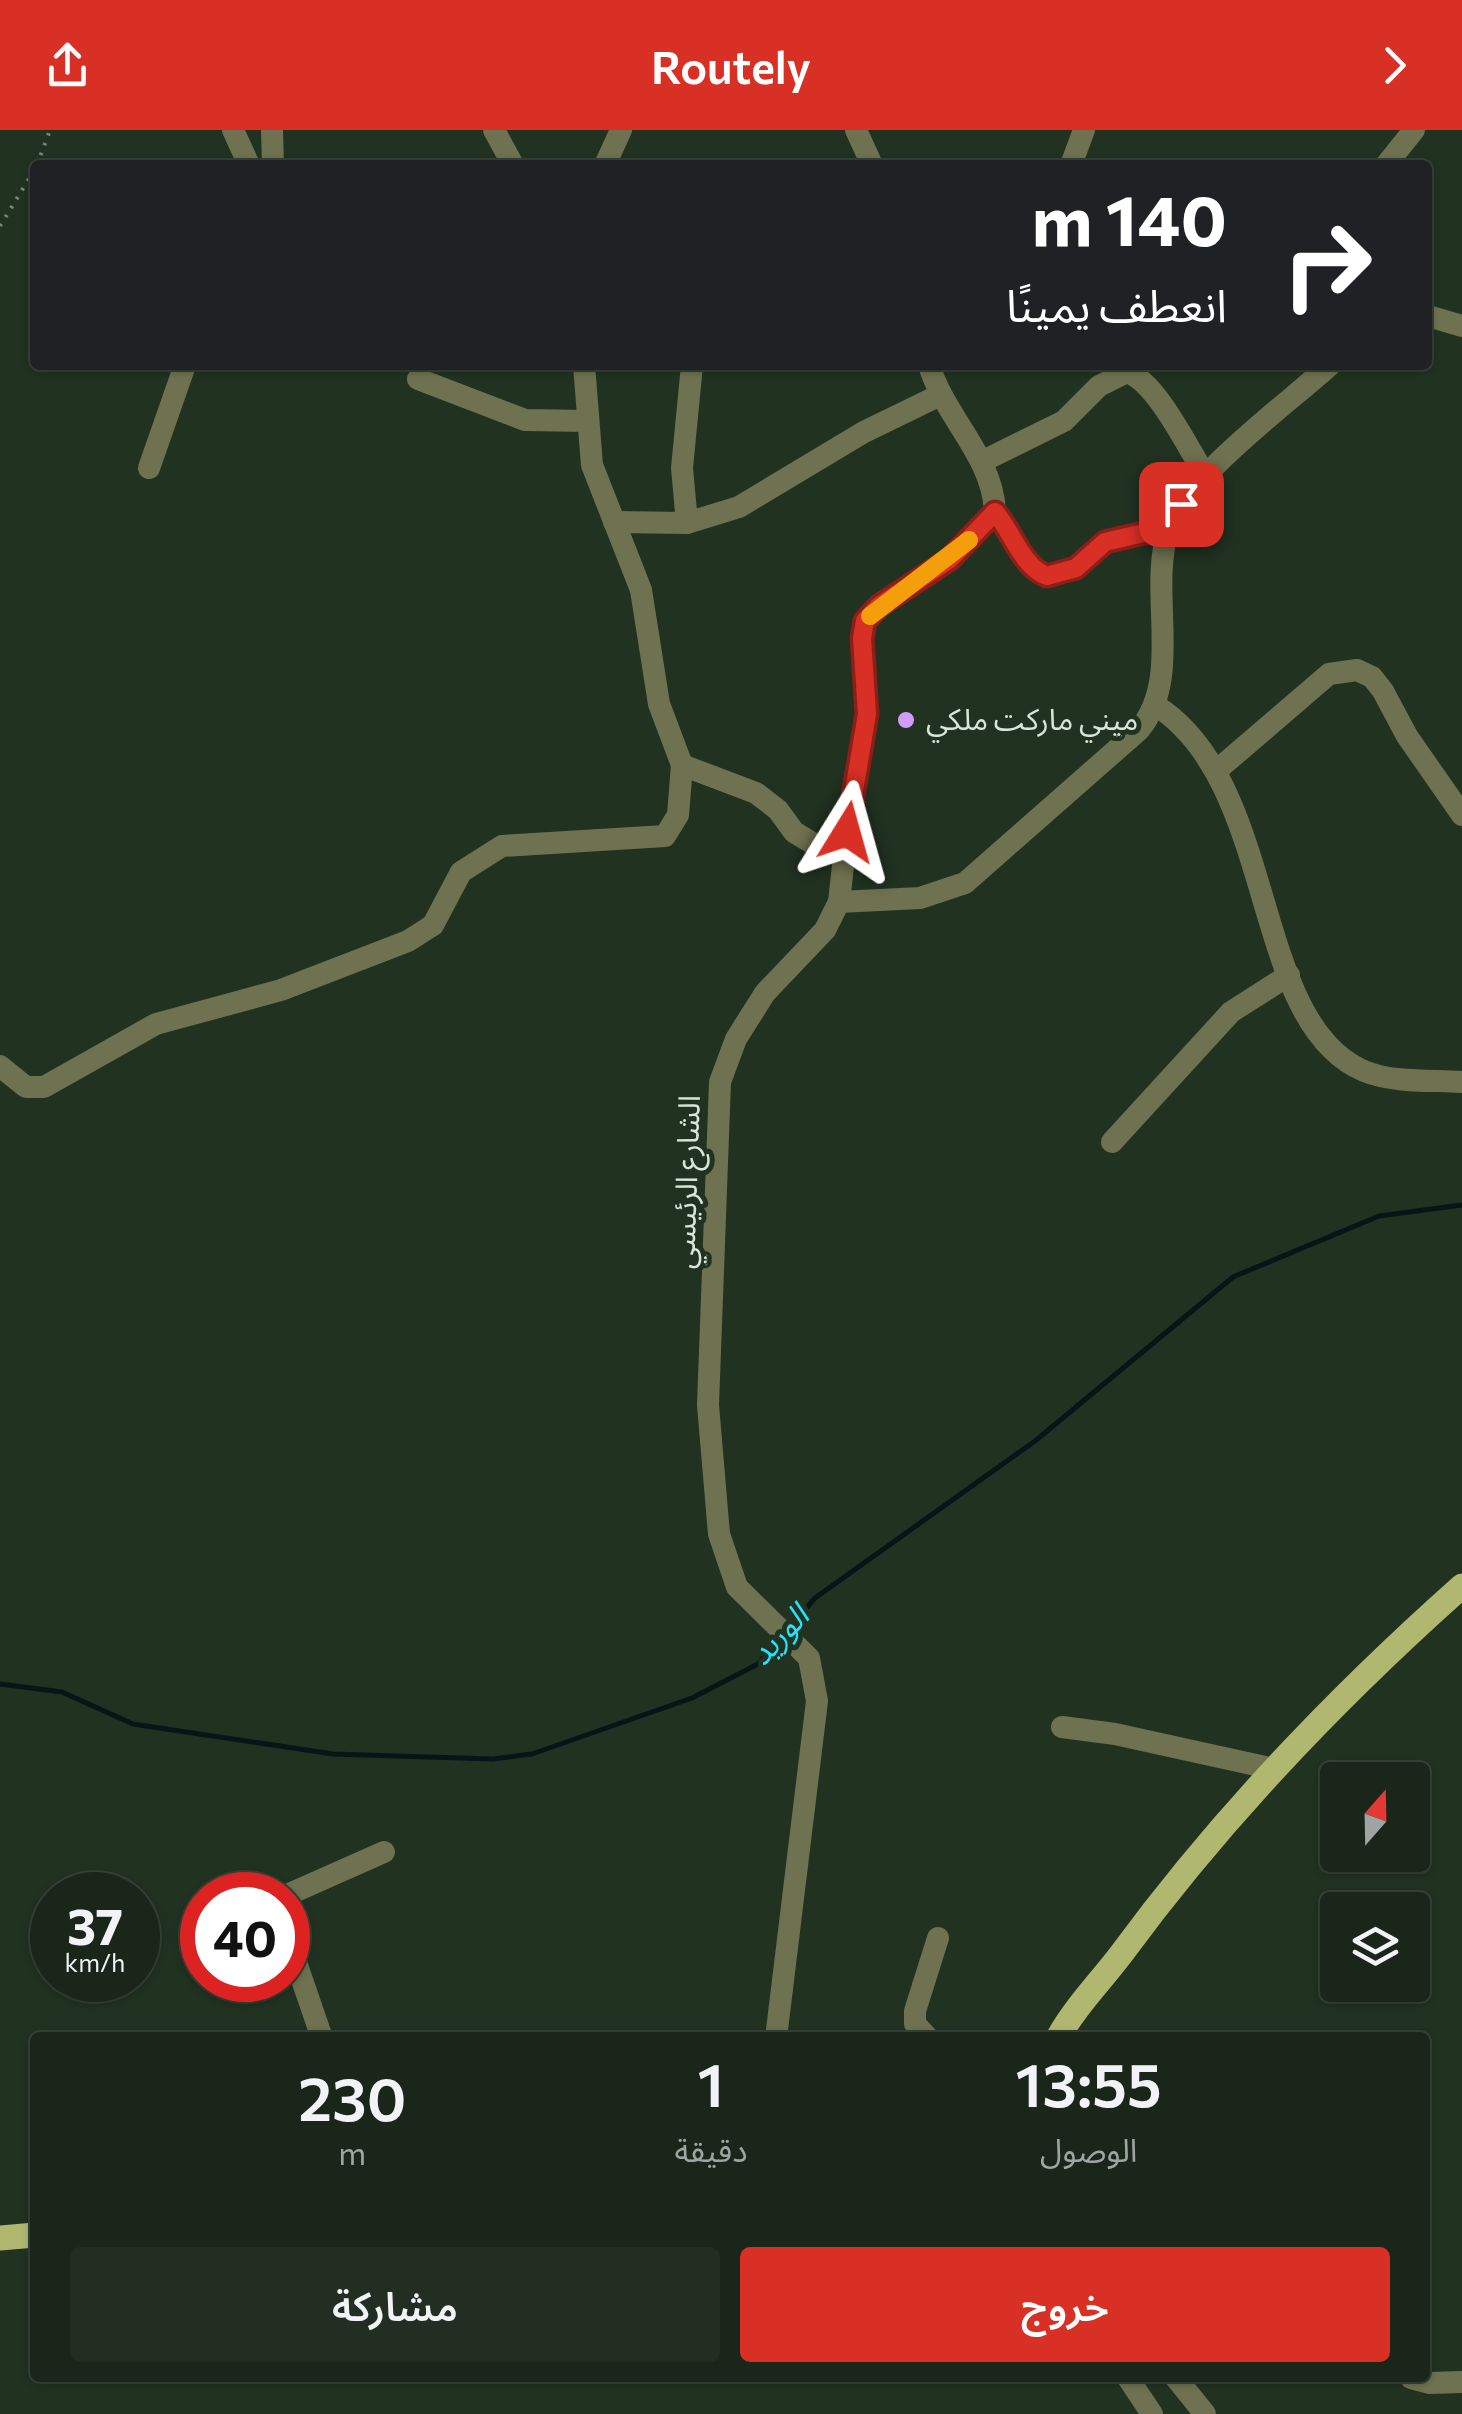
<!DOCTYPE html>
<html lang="ar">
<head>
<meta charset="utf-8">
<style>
  :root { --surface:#192619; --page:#222e22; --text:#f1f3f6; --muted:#9fa5a2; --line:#374338; --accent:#d93025 }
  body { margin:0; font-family:Commissioner,"Noto Sans Arabic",sans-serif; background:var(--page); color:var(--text); direction:rtl; height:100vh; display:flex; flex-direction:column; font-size:38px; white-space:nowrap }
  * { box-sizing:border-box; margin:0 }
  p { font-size:32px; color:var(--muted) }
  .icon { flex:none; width:55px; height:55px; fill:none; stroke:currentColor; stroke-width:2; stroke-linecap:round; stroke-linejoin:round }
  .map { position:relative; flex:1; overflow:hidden; direction:ltr }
  .drawer { position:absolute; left:30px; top:1902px; width:1400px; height:350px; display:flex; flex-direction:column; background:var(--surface); border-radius:10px; box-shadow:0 2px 8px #0004,0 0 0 2px var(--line); direction:rtl }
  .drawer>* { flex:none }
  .hud { position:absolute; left:30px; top:30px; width:1402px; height:210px; border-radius:10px; box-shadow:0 2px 8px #0004,0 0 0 2px var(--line); direction:rtl; background:#202124; color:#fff; overflow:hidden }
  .needle { width:65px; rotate:20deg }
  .fabs { position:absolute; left:1320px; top:1632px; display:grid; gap:20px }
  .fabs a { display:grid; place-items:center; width:110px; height:110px; border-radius:10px; background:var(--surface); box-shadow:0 2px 8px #0004,0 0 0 2px var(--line); font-size:50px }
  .speed { position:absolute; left:30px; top:1742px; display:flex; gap:20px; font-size:50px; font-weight:700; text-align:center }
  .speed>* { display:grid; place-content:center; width:130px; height:130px; border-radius:50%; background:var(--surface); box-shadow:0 2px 8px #0004,0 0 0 2px var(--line); line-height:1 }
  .speed small { font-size:25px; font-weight:400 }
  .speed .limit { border:15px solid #d22; background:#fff; color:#111 }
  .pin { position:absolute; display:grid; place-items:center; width:85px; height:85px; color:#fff; margin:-42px; border-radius:20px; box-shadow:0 5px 15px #0006 }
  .me { position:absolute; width:110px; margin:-55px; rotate:8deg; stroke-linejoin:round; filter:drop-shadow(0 0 8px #0008) }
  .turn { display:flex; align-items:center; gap:35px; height:210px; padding:0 40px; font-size:45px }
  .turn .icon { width:130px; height:130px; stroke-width:2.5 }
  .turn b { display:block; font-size:70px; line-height:85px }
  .eta { display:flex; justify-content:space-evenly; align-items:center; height:170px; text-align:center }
  .eta b { font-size:60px; font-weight:600; line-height:70px }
  .action { display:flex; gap:20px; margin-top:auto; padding:20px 40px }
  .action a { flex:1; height:115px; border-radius:10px; background:var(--accent); color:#fff; font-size:40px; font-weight:600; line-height:115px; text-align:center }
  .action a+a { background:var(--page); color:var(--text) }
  header { display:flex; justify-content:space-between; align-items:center; height:130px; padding:0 40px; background:var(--accent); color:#fff; font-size:45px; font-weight:600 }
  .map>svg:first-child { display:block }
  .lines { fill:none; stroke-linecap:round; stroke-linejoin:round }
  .stream { stroke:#061518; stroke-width:5 }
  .path { stroke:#788678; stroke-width:4; stroke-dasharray:2.5 8; stroke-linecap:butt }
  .minor { stroke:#6e7250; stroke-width:22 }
  .major { stroke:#b0b870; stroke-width:25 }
  .route-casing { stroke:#8d1f18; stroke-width:25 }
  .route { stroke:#d93025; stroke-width:18 }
  .slow { stroke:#f59e0b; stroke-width:18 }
  .poi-dot { fill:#d19dfd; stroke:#213221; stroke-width:4 }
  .labels { text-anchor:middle; stroke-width:10; stroke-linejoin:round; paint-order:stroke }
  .poi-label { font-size:30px; fill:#dae5da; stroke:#213221; text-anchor:start }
  .street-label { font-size:30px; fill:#dae5da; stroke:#213221 }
  .water-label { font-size:32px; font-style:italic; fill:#24e3ff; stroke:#213221 }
</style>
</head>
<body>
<header><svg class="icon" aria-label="forward" viewBox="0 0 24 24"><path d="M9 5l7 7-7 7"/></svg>Routely<svg class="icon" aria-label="share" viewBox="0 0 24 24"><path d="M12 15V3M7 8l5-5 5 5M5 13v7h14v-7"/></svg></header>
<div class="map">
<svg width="1462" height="2284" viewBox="0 0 1462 2284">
  <rect width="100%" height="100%" fill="#213221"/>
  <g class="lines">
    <g class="stream">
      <path d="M789,1498L815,1468L1035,1311L1233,1147L1379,1086L1462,1075"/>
      <path d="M0,1554L62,1562L133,1594L333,1624L493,1629L532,1624L692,1568L758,1534L778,1510"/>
    </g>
    <g class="path">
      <path d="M37,35L50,0"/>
      <path d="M0,96L35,39"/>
    </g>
    <g class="minor">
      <path d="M233,0L249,35"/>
      <path d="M272,0L273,35"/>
      <path d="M494,0L513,35"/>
      <path d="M856,0L872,35"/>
      <path d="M605,35L621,0"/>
      <path d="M1071,35L1084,0"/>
      <path d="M1386,35L1414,0"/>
      <path d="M1428,186L1462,196"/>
      <path d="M584,235L592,335L641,460L659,574L682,635L756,663L778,680L794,702L817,716L845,724"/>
      <path d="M692,235L682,338L687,393L739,377L864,302L938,266"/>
      <path d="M418,249L525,290L588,291"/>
      <path d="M983,331L1064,291L1099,256L1127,242C1157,252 1188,319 1206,346"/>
      <path d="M149,338L185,235"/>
      <path d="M995,381L1030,436L1047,445L1076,437L1105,412L1169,397"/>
      <path d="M614,392L687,393"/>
      <path d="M1155,575C1279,652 1249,892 1364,941C1393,953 1431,950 1462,952"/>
      <path d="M1216,641L1329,544L1357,540L1372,547L1383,561L1407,606L1462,685"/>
      <path d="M839,772L920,768L965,753L1139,600C1184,547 1147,460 1169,398C1186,348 1288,273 1330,235"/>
      <path d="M0,936L26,957H44L156,894L281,860L408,811L433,795L461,742L502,716L665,706L678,685L682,635"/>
      <path d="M1112,1012L1231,882L1289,845"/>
      <path d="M1062,1597L1115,1604L1274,1639"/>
      <path d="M287,1765L384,1722"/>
      <path d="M288,1809L322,1908"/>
      <path d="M776,1908L817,1571L809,1528L737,1457L719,1404L708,1275L720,952L736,909L765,863L825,800L839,772L849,681L867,583L862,508L865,491L879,476L950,429L995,381C992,325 945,288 929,235"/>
      <path d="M928,1908L915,1894V1881L938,1808"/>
      <path d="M1128,2248L1152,2284"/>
      <path d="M1176,2248L1205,2284"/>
      <path d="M1411,2248L1430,2253L1462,2252"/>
    </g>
    <g class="major">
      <path d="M1058,1908C1075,1877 1101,1851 1122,1823C1222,1687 1336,1568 1462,1456"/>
      <path d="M0,2108L35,2105"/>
    </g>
  </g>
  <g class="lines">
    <defs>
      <path id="route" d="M847,702L867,584L862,508L865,491L879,476L950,429L995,382C1012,401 1022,437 1047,446L1076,438L1105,412L1169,397L1181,374"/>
    </defs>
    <use href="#route" class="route-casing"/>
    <use href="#route" class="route"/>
    <path class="slow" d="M870,486L969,410"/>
  </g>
  <circle class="poi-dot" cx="906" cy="590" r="10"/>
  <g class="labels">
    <g class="poi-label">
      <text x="926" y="600">ميني ماركت ملكي</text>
    </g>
    <g class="street-label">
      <text transform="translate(687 1052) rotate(-88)" y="10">الشارع الرئيسي</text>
    </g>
    <g class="water-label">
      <text transform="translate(779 1505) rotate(-46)" y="11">الوريد</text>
    </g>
  </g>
</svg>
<div class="fabs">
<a><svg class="needle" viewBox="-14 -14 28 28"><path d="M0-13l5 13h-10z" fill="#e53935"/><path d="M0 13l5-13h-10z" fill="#9fa5a2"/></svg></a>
<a><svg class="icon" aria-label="layers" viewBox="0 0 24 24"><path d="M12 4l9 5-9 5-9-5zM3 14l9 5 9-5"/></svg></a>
</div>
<div class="speed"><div>37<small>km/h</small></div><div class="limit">40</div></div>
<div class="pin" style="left:1181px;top:374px;background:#d93025"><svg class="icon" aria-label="arrive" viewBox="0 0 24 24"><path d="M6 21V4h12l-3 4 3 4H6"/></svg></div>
<svg class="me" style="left:847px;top:702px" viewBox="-20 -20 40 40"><path d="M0-17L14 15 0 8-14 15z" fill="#d93025" stroke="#fff" stroke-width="4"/></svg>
<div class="hud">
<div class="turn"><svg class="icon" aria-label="right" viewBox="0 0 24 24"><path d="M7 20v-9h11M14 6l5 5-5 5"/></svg><div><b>140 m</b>انعطف يمينًا</div></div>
</div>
<section class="drawer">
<div class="eta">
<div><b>13:55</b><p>الوصول</p></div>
<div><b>1</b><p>دقيقة</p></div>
<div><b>230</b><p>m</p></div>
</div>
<div class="action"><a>خروج</a><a>مشاركة</a></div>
</section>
</div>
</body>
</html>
